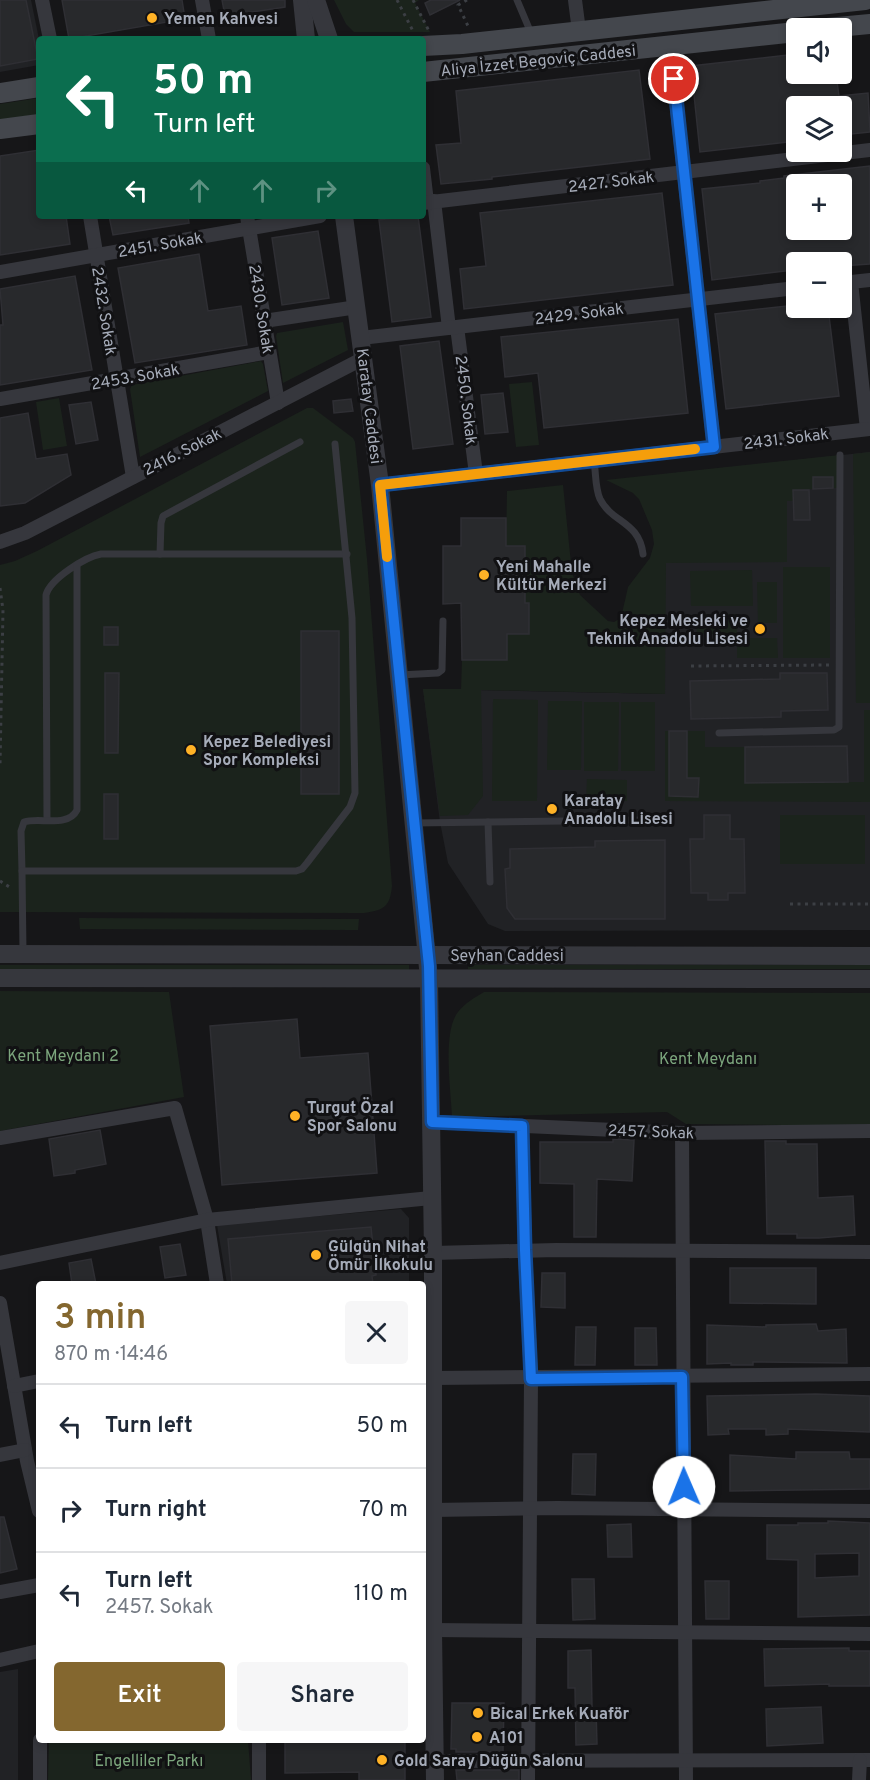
<!DOCTYPE html>
<html lang="en">
<head>
<meta charset="utf-8">
<style>
  :root { --surface:#fff; --page:#f6f6f7; --text:#1f2937; --muted:#747a83; --line:#e0e1e3; --accent:#84672f }
  body { margin:0; font-family:Overpass,sans-serif; background:var(--page); color:var(--text); height:100vh; display:flex; flex-direction:column; font-size:22px; white-space:nowrap }
  * { box-sizing:border-box; margin:0 }
  p { font-size:20px; color:var(--muted) }
  .icon { flex:none; width:33px; height:33px; fill:none; stroke:currentColor; stroke-width:2; stroke-linecap:round; stroke-linejoin:round }
  .map { position:relative; flex:1; overflow:hidden }
  .details { position:absolute; left:36px; top:1281px; width:390px; height:462px; display:flex; flex-direction:column; background:var(--surface); border-radius:6px; box-shadow:0 3px 9px #0003 }
  .details>* { flex:none }
  .banner { position:absolute; left:36px; top:36px; width:390px; height:183px; border-radius:6px; box-shadow:0 3px 9px #0003; background:#0b6e4f; color:#fff; overflow:hidden }
  .buttons { position:absolute; left:786px; top:18px; display:grid; gap:12px }
  .buttons a { display:grid; place-items:center; width:66px; height:66px; border-radius:6px; background:var(--surface); box-shadow:0 3px 9px #0003; font-size:30px }
  .pin { position:absolute; display:grid; place-items:center; width:51px; height:51px; color:#fff; margin:-26px; border:3px solid #fff; border-radius:50%; box-shadow:0 2px 6px #0007 }
  .me { position:absolute; width:66px; margin:-33px; rotate:359deg; stroke-linejoin:round; filter:drop-shadow(0 0 4px #0008) }
  .turn { display:flex; align-items:center; gap:21px; height:126px; padding:0 18px; font-size:27px }
  .turn .icon { width:78px; height:78px; stroke-width:2.5 }
  .turn b { display:block; font-size:42px; line-height:51px }
  .lanes { display:flex; align-items:center; height:57px; padding:0 18px; background:#0003; justify-content:center; gap:30px; direction:ltr }
  .lanes .off { opacity:.35 }
  .round { display:grid; place-items:center; flex:none; width:63px; height:63px; border-radius:6px; background:var(--page) }
  .summary { display:flex; align-items:center; justify-content:space-between; height:102px; padding:0 18px }
  h1 { font-size:36px; font-weight:600; line-height:45px; color:var(--accent) }
  .primary-button { display:flex; gap:12px; margin-top:auto; padding:12px 18px }
  .primary-button a { flex:1; height:69px; border-radius:6px; background:var(--accent); color:#fff; font-size:24px; font-weight:600; line-height:69px; text-align:center }
  .primary-button a+a { background:var(--page); color:var(--text) }
  ul { padding:0; list-style:none }
  li { display:flex; align-items:center; gap:18px; height:84px; padding:0 18px; border-top:2px solid var(--line) }
  li div { flex:1 }
  li b { display:block; font-size:22px }
  li em { font-style:normal }
  .map>svg:first-child { display:block }
  .built { fill:#212225 }
  .green { fill:#1b231c }
  .building { fill:#28292c; stroke:#2f2f34; stroke-width:1.5; fill-rule:evenodd }
  .lines { fill:none; stroke-linecap:round; stroke-linejoin:round }
  .path { stroke:#3c3f44; stroke-width:3; stroke-dasharray:3 4.5; stroke-linecap:butt }
  .service { stroke:#36373d; stroke-width:7 }
  .minor { stroke:#36373d; stroke-width:14 }
  .tertiary { stroke:#36373d; stroke-width:18 }
  .secondary { stroke:#44474d; stroke-width:20 }
  .route-casing { stroke:#114b97; stroke-width:15 }
  .route { stroke:#1a73e8; stroke-width:10 }
  .slow { stroke:#f59e0b; stroke-width:10 }
  .poi-dot { fill:#ffb226; stroke:#111113; stroke-width:2 }
  .labels { text-anchor:middle; stroke-width:6; stroke-linejoin:round; paint-order:stroke }
  .poi-label { font-size:16px; font-weight:bold; fill:#a6acb9; stroke:#111113; text-anchor:start }
  .street-label { font-size:16px; fill:#a6acb9; stroke:#111113 }
  .park-label { font-size:16px; fill:#7ca67d; stroke:#111113 }
</style>
</head>
<body>
<div class="map">
<svg width="870" height="1780" viewBox="0 0 870 1780">
  <rect width="100%" height="100%" fill="#161618"/>
  <g class="built">
    <path d="M0,0H31L39,39V65L0,72Z"/>
    <path d="M870,452V930L505,931L488,924L448,863L440,822L423,689L664,694L666,474Z"/>
    <path d="M401,1209L409,1218V1284H227L217,1225Z"/>
    <path d="M18,1669V1780H0V1672Z"/>
  </g>
  <g class="green">
    <path d="M334,0H419L415,3L430,32H354L346,24Z"/>
    <path d="M39,98V114L0,120V104Z"/>
    <path d="M343,322L348,350L283,383L276,336L277,333Z"/>
    <path d="M261,361L263,364L268,391L140,457L130,389L132,385Z"/>
    <path d="M532,382L539,445L516,447L509,384Z"/>
    <path d="M59,398L67,446L43,450L36,402Z"/>
    <path d="M307,408H313L353,438L355,442L367,559L392,886C390,907 384,910 364,913L0,912V565L15,561L37,551Z"/>
    <path d="M870,452V703H856L853,454Z"/>
    <path d="M840,455V488H833V477H813V489L793,490V501H787V562L666,563L665,694L481,690L483,796L468,815L440,816L423,689H461L462,660H507V634H529V603H525V546H506L507,491L563,485L572,573L580,595L608,621L614,622L621,618L628,587L650,558L654,544L652,530L639,499L633,493L606,480Z"/>
    <rect x="783" y="567" width="47" height="91"/>
    <path d="M752,570L753,606H691L690,571Z"/>
    <path d="M757,582H777V623H758Z"/>
    <path d="M696,614H737V634H697Z"/>
    <path d="M737,638H777L778,658H737Z"/>
    <path d="M493,699L538,700L537,801H492Z"/>
    <path d="M548,701H582L581,770H547Z"/>
    <path d="M584,702H619L618,771H584Z"/>
    <rect x="621" y="702" width="34" height="69"/>
    <path d="M864,710H870V802L665,801V731H669V796H698L699,778H687V731H705V747H745L848,782H864Z"/>
    <path d="M587,779L627,780V801H586Z"/>
    <rect x="780" y="815" width="85" height="49"/>
    <path d="M79,918L359,919L358,930L80,929Z"/>
    <rect x="0" y="965" width="409" height="5"/>
    <rect x="468" y="965" width="402" height="4"/>
    <path d="M0,991L169,992L184,1097L0,1131Z"/>
    <path d="M484,992L870,993V1126L686,1124L667,1112L452,1117C451,1091 442,1032 458,1012C465,1003 474,998 484,992Z"/>
    <path d="M49,1740H248L251,1780H48Z"/>
  </g>
  <g class="building">
    <path d="M0,0H26L38,59L0,66Z"/>
    <path d="M62,0H182L185,19L69,39Z"/>
    <path d="M222,0H285V7L225,16Z"/>
    <path d="M431,0H460L430,15L425,3Z"/>
    <path d="M796,54V74H836L839,96L868,93L870,132L842,135V106H796V141L700,152L691,66Z"/>
    <path d="M639,70L650,159L492,177V179L441,184L436,145L461,143L456,91Z"/>
    <path d="M39,150V216H66L70,244L0,255V156Z"/>
    <path d="M870,166V264L842,266V262H793V270L712,280L702,189L760,183V181L784,178V176ZM796,184H842V230H796Z"/>
    <path d="M662,193L673,285L464,309L460,269L486,266L480,213Z"/>
    <path d="M109,216H188L189,223L113,235Z"/>
    <path d="M410,216H418L431,317L392,322L379,220Z"/>
    <path d="M318,231L329,298L282,305L272,238Z"/>
    <path d="M199,254L208,311L241,306L247,345L135,363L118,268Z"/>
    <path d="M75,276L92,370L0,385V325H3L0,289Z"/>
    <path d="M796,305V308H828L839,396L726,409L715,314Z"/>
    <path d="M678,319L688,413L544,428L538,373L505,377L501,337Z"/>
    <path d="M439,341L453,444L413,449L400,346Z"/>
    <path d="M503,393L508,432L485,434L481,395Z"/>
    <path d="M351,399L353,411L334,413L333,401Z"/>
    <path d="M91,402L98,440L76,444L69,405Z"/>
    <path d="M28,413L36,459L67,454L71,475L25,503L0,506V418Z"/>
    <path d="M813,477H833V488L813,489Z"/>
    <path d="M793,490H809L810,520H794Z"/>
    <path d="M461,518H506V546H525V603H529V634H507V660H462L461,603L443,604V546H461Z"/>
    <rect x="104" y="627" width="14" height="18"/>
    <rect x="301" y="631" width="38" height="163"/>
    <path d="M105,673H119L118,753H105Z"/>
    <path d="M780,673H827L828,710L781,711V717L691,719L690,681L780,679Z"/>
    <path d="M669,731H687V778H699L698,797L669,796Z"/>
    <path d="M847,746L848,782L745,783V747Z"/>
    <rect x="104" y="794" width="14" height="45"/>
    <path d="M704,815H730V839H744L745,893H728V900H708V893H691L690,839H704Z"/>
    <path d="M665,840V919H515L507,908L505,869L510,868V849L595,847V841Z"/>
    <path d="M297,1019L300,1058L368,1053L377,1173L222,1185L210,1026Z"/>
    <path d="M100,1130L106,1164L75,1170V1173L54,1176L49,1139Z"/>
    <path d="M613,1139L634,1140L632,1181L597,1179L596,1237H574V1184L540,1183V1142H613Z"/>
    <path d="M765,1141H786V1144H817L818,1198L853,1196L855,1235L819,1238H797V1234H767Z"/>
    <path d="M371,1227L376,1275L372,1276L373,1284H232L228,1239Z"/>
    <path d="M180,1244L186,1275L165,1278L160,1247Z"/>
    <path d="M91,1259L96,1284H72L69,1263Z"/>
    <path d="M730,1268H816V1304L730,1303Z"/>
    <path d="M542,1273H565V1308L541,1307Z"/>
    <path d="M816,1324L818,1331L846,1329L847,1363L753,1362V1365H731V1363L707,1364V1325L766,1327V1325Z"/>
    <path d="M576,1327H596L595,1365H575Z"/>
    <path d="M635,1328H656L657,1365H635Z"/>
    <path d="M816,1394L870,1396V1432L788,1429V1434L766,1435V1429H728L729,1434L708,1435L707,1396Z"/>
    <path d="M796,1452H849L850,1459H870V1489L730,1491V1455L796,1459Z"/>
    <path d="M573,1454H596L595,1495L572,1494Z"/>
    <path d="M0,1517H4L17,1569L0,1573Z"/>
    <path d="M828,1521L870,1523V1615L798,1617V1560L767,1559V1525H798V1523H828ZM859,1553V1576L815,1578V1554Z"/>
    <path d="M631,1524L632,1557H608L607,1525Z"/>
    <path d="M572,1579H594L595,1619L573,1620Z"/>
    <path d="M705,1581H729V1619H706Z"/>
    <path d="M849,1648V1651H870V1686H829V1684L765,1686L764,1649Z"/>
    <path d="M591,1650L592,1708H596L597,1744L576,1745L575,1688H568V1651Z"/>
    <path d="M452,1703H504L503,1752H456V1749H451Z"/>
    <path d="M821,1707L823,1743L767,1746L766,1709Z"/>
    <path d="M285,1740H405V1780H359V1772L285,1773Z"/>
    <path d="M456,1770H519V1780H457Z"/>
  </g>
  <g class="lines">
    <g class="path">
      <path d="M397,0L414,33"/>
      <path d="M413,0L429,31"/>
      <path d="M467,0L458,5L468,26"/>
      <path d="M0,588L3,610L0,765"/>
      <path d="M691,666L829,665"/>
      <path d="M0,881L11,888"/>
      <path d="M790,904H870"/>
    </g>
    <g class="service">
      <path d="M517,0L531,33"/>
      <path d="M594,461C596,473 595,488 600,499C612,523 639,521 643,554"/>
      <path d="M160,554L161,523L163,516L300,442"/>
      <path d="M399,675L438,673L442,670L443,621"/>
      <path d="M719,733L834,730L839,727L840,455"/>
      <path d="M47,820L46,595C50,579 85,557 101,554H347"/>
      <path d="M488,822L490,882"/>
      <path d="M414,823L639,820"/>
      <path d="M22,871L21,831L24,822C39,817 68,828 77,810V565"/>
      <path d="M23,952L22,871H296L302,869L307,863L350,807L355,793L352,618L335,444"/>
    </g>
    <g class="minor">
      <path d="M42,0L50,39"/>
      <path d="M202,0L209,39"/>
      <path d="M575,0L579,31"/>
      <path d="M670,45L714,447"/>
      <path d="M423,168L427,202"/>
      <path d="M434,201L449,328"/>
      <path d="M423,203L870,150"/>
      <path d="M90,216L133,477"/>
      <path d="M247,216L278,403"/>
      <path d="M0,272L320,216"/>
      <path d="M851,282L867,429"/>
      <path d="M842,283L870,280"/>
      <path d="M264,321L357,307"/>
      <path d="M457,327L476,474"/>
      <path d="M361,338L796,288"/>
      <path d="M0,399L269,352"/>
      <path d="M380,485L870,429"/>
      <path d="M0,542L25,533L364,358"/>
      <path d="M432,1122L682,1133L870,1131"/>
      <path d="M522,1126L525,1250L531,1379L528,1780"/>
      <path d="M682,1133L686,1780"/>
      <path d="M0,1138L175,1108L207,1220L217,1284"/>
      <path d="M433,1253L556,1250L870,1252"/>
      <path d="M0,1263L207,1220L431,1198"/>
      <path d="M0,1303L27,1461L39,1511"/>
      <path d="M434,1378L870,1374"/>
      <path d="M14,1386L39,1381"/>
      <path d="M0,1455L25,1450"/>
      <path d="M433,1510L557,1508L870,1511"/>
      <path d="M0,1592L39,1585"/>
      <path d="M433,1630L870,1634"/>
      <path d="M0,1660L39,1651"/>
      <path d="M435,1761L870,1760"/>
      <path d="M40,1780V1740"/>
      <path d="M259,1780V1740"/>
      <path d="M859,1780L860,1760"/>
    </g>
    <g class="tertiary">
      <path d="M302,0L306,39"/>
      <path d="M316,0L329,39"/>
      <path d="M344,216L380,485L429,978L433,1253V1630L435,1780"/>
      <path d="M0,954L870,956"/>
      <path d="M0,978L870,979"/>
    </g>
    <g class="secondary">
      <path d="M827,28L870,24"/>
      <path d="M423,46L462,44L865,0"/>
      <path d="M423,72L796,32"/>
      <path d="M0,93L39,87"/>
      <path d="M0,129L39,124"/>
    </g>
  </g>
  <g class="lines">
    <defs>
      <path id="route" d="M674,79L714,447L380,485L429,966L432,1122L522,1126L525,1250L531,1379L682,1377L684,1487"/>
    </defs>
    <use href="#route" class="route-casing"/>
    <use href="#route" class="route"/>
    <path class="slow" d="M387,557L380,485L695,449"/>
  </g>
  <g class="poi-dot">
    <circle cx="152" cy="18" r="6"/>
    <circle cx="484" cy="575" r="6"/>
    <circle cx="760" cy="629" r="6"/>
    <circle cx="191" cy="750" r="6"/>
    <circle cx="552" cy="809" r="6"/>
    <circle cx="295" cy="1116" r="6"/>
    <circle cx="316" cy="1255" r="6"/>
    <circle cx="478" cy="1713" r="6"/>
    <circle cx="477" cy="1737" r="6"/>
    <circle cx="382" cy="1760" r="6"/>
  </g>
  <g class="labels">
    <g class="poi-label">
      <text x="164" y="24">Yemen Kahvesi</text>
      <text x="496" y="572">Yeni Mahalle<tspan x="496" dy="18">Kültür Merkezi</tspan></text>
      <text x="748" y="626" text-anchor="end">Kepez Mesleki ve<tspan x="748" dy="18">Teknik Anadolu Lisesi</tspan></text>
      <text x="203" y="747">Kepez Belediyesi<tspan x="203" dy="18">Spor Kompleksi</tspan></text>
      <text x="564" y="806">Karatay<tspan x="564" dy="18">Anadolu Lisesi</tspan></text>
      <text x="307" y="1113">Turgut Özal<tspan x="307" dy="18">Spor Salonu</tspan></text>
      <text x="328" y="1252">Gülgün Nihat<tspan x="328" dy="18">Ömür İlkokulu</tspan></text>
      <text x="490" y="1719">Bical Erkek Kuaför</text>
      <text x="489" y="1743">A101</text>
      <text x="394" y="1766">Gold Saray Düğün Salonu</text>
    </g>
    <g class="street-label">
      <text transform="translate(538 60) rotate(-6)" y="6">Aliya İzzet Begoviç Caddesi</text>
      <text transform="translate(611 181) rotate(-7)" y="6">2427. Sokak</text>
      <text transform="translate(160 244) rotate(-10)" y="6">2451. Sokak</text>
      <text transform="translate(262 309) rotate(81)" y="6">2430. Sokak</text>
      <text transform="translate(105 311) rotate(81)" y="6">2432. Sokak</text>
      <text transform="translate(579 313) rotate(-7)" y="6">2429. Sokak</text>
      <text transform="translate(135 376) rotate(-10)" y="6">2453. Sokak</text>
      <text transform="translate(467 400) rotate(83)" y="6">2450. Sokak</text>
      <text transform="translate(370 406) rotate(83)" y="6">Karatay Caddesi</text>
      <text transform="translate(786 438) rotate(-7)" y="6">2431. Sokak</text>
      <text transform="translate(182 451) rotate(-27)" y="6">2416. Sokak</text>
      <text x="507" y="961">Seyhan Caddesi</text>
      <text transform="translate(651 1131) rotate(2)" y="6">2457. Sokak</text>
    </g>
    <g class="park-label">
      <text x="63" y="1061">Kent Meydanı 2</text>
      <text x="708" y="1064">Kent Meydanı</text>
      <text x="149" y="1766">Engelliler Parkı</text>
    </g>
  </g>
</svg>
<div class="buttons">
<a><svg class="icon" aria-label="sound" viewBox="0 0 24 24"><path d="M4 9h4l5-4v14l-5-4H4zM17 9q2 3 0 6"/></svg></a>
<a><svg class="icon" aria-label="layers" viewBox="0 0 24 24"><path d="M12 4l9 5-9 5-9-5zM3 14l9 5 9-5"/></svg></a>
<a>+</a>
<a>−</a>
</div>
<div class="pin" style="left:674px;top:79px;background:#d93025"><svg class="icon" aria-label="arrive" viewBox="0 0 24 24"><path d="M6 21V4h12l-3 4 3 4H6"/></svg></div>
<svg class="me" style="left:684px;top:1487px" viewBox="-20 -20 40 40"><circle r="19" fill="#fff"/><path d="M0-13L10 11 0 6-10 11z" fill="#1a73e8"/></svg>
<div class="banner">
<div class="turn"><svg class="icon" aria-label="left" viewBox="0 0 24 24"><path d="M17 20v-9H6M10 6l-5 5 5 5"/></svg><div><b>50 m</b>Turn left</div></div>
<div class="lanes"><svg class="icon" aria-label="left" viewBox="0 0 24 24"><path d="M17 20v-9H6M10 6l-5 5 5 5"/></svg><svg class="icon off" aria-label="ahead" viewBox="0 0 24 24"><path d="M12 20V5M6 11l6-6 6 6"/></svg><svg class="icon off" aria-label="ahead" viewBox="0 0 24 24"><path d="M12 20V5M6 11l6-6 6 6"/></svg><svg class="icon off" aria-label="right" viewBox="0 0 24 24"><path d="M7 20v-9h11M14 6l5 5-5 5"/></svg></div>
</div>
<section class="details">
<div class="summary"><div><h1>3 min</h1><p>870 m · 14:46</p></div><a class="round"><svg class="icon" aria-label="close" viewBox="0 0 24 24"><path d="M6 6l12 12M18 6L6 18"/></svg></a></div>
<ul>
<li><svg class="icon" aria-label="left" viewBox="0 0 24 24"><path d="M17 20v-9H6M10 6l-5 5 5 5"/></svg><div><b>Turn left</b></div><em>50 m</em></li>
<li><svg class="icon" aria-label="right" viewBox="0 0 24 24"><path d="M7 20v-9h11M14 6l5 5-5 5"/></svg><div><b>Turn right</b></div><em>70 m</em></li>
<li><svg class="icon" aria-label="left" viewBox="0 0 24 24"><path d="M17 20v-9H6M10 6l-5 5 5 5"/></svg><div><b>Turn left</b><p>2457. Sokak</p></div><em>110 m</em></li>
</ul>
<div class="primary-button"><a>Exit</a><a>Share</a></div>
</section>
</div>
</body>
</html>
